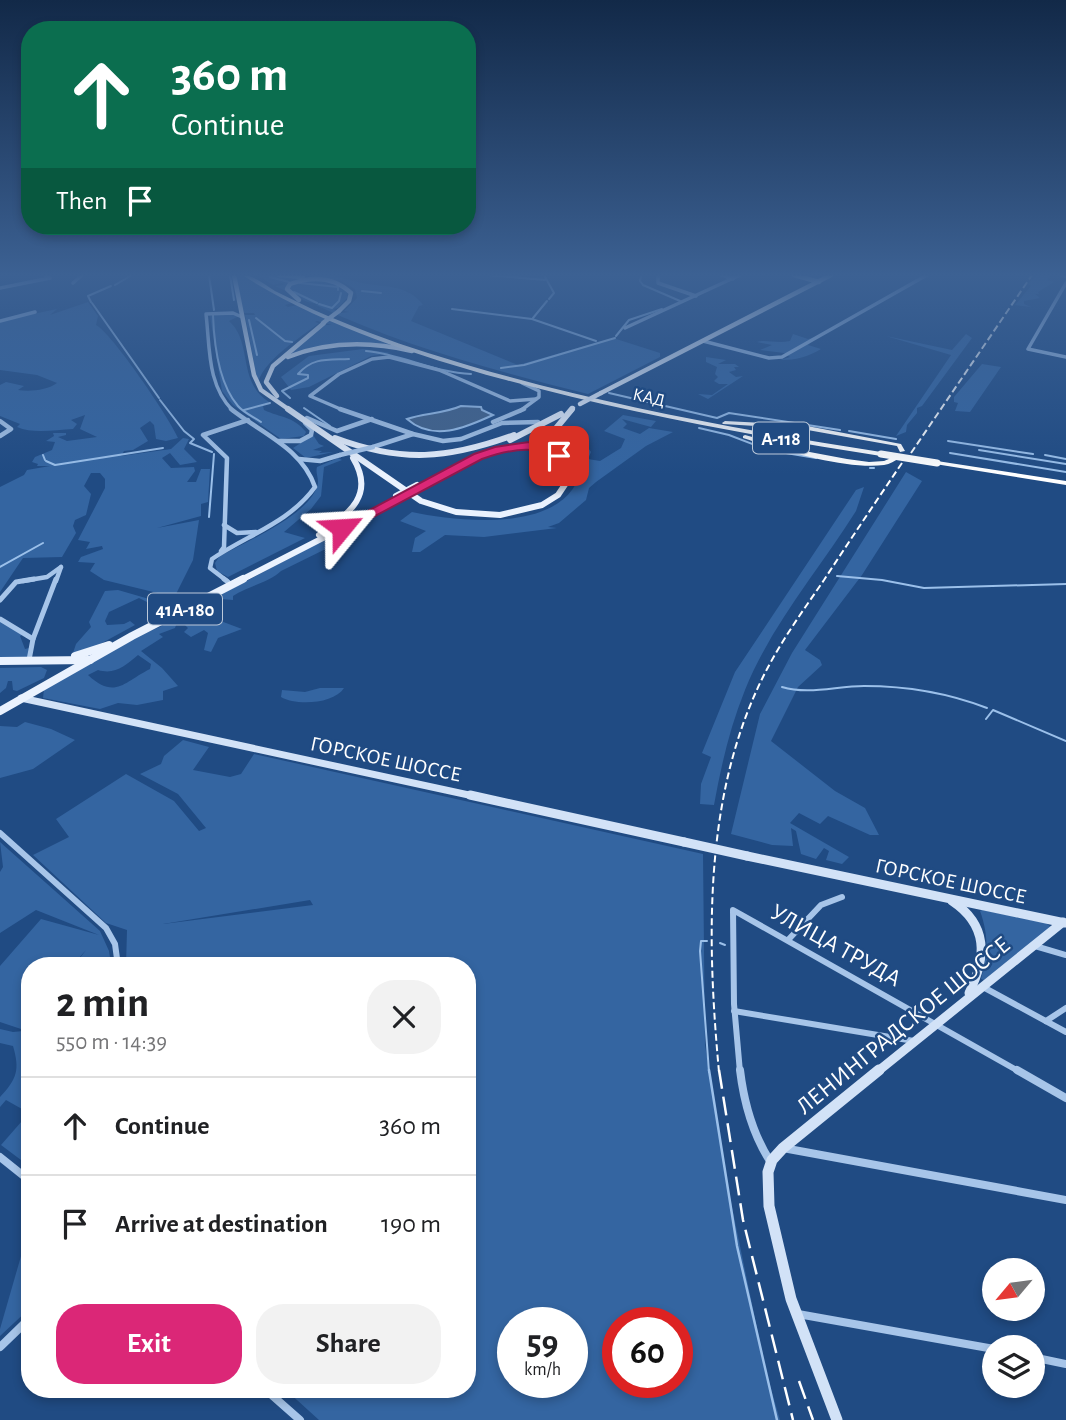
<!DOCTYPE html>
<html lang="en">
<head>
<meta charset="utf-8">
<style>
  :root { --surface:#fff; --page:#f2f2f2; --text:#202124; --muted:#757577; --line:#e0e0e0; --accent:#db2777 }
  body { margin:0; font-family:"Alegreya Sans",sans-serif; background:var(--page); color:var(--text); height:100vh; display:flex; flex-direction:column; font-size:26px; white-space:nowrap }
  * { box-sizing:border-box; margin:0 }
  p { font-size:23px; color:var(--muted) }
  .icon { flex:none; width:38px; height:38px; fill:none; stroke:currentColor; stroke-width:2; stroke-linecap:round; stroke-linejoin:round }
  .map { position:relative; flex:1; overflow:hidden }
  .sheet { position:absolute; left:21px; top:957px; width:455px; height:441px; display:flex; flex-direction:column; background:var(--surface); border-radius:28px; box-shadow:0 4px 10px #0003 }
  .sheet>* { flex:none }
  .guide { position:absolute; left:21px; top:21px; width:455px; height:214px; border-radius:28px; box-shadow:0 4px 10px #0003; background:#0b6e4f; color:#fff; overflow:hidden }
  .needle { width:46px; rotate:241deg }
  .fabs { position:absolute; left:982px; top:1258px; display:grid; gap:14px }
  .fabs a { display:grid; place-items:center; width:63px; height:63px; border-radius:50%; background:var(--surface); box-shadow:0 4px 10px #0003; font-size:35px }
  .speed { position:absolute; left:497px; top:1307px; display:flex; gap:14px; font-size:35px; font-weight:700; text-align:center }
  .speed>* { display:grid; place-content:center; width:91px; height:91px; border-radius:50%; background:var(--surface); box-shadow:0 4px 10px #0003; line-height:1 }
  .speed small { font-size:18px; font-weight:400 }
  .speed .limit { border:10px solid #d22; background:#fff; color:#111 }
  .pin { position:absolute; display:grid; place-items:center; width:60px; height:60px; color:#fff; margin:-30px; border-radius:14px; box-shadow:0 4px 10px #0006 }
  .me { position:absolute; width:77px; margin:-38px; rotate:63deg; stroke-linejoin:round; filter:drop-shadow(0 0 5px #0008) }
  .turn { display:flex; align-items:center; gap:24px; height:147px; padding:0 35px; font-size:32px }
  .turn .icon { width:91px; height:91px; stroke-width:2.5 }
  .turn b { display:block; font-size:49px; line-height:60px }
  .then { display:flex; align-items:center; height:66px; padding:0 35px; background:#0003; gap:14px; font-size:26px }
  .round { display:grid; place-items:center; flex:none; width:74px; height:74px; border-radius:28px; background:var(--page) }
  .headline { display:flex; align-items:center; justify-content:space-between; height:119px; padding:0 35px }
  h1 { font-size:42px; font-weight:700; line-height:52px }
  .cta { display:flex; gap:14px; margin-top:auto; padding:14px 35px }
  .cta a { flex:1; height:80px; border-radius:28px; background:var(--accent); color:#fff; font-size:28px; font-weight:700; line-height:80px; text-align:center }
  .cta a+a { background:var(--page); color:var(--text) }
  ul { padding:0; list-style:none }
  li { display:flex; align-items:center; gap:21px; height:98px; padding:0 35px; border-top:2px solid var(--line) }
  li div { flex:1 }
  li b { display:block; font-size:26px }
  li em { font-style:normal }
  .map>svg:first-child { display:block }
  .green { fill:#3465a1; fill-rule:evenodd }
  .water { fill:#42628a; stroke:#9bc0ea; stroke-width:2 }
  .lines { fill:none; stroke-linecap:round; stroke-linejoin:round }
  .stream-far1 { stroke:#9bc0ea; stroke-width:2 }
  .stream { stroke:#9bc0ea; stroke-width:2.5 }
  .street-far4 { stroke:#a7c5e9; stroke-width:3.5 }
  .street-far3 { stroke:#a7c5e9; stroke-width:4.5 }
  .street-far2 { stroke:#a7c5e9; stroke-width:5 }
  .street-far1 { stroke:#a7c5e9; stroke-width:6 }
  .street { stroke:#a7c5e9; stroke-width:8 }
  .secondary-far3 { stroke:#d2e2f7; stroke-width:4.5 }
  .secondary-far2 { stroke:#d2e2f7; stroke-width:7 }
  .secondary-far1 { stroke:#d2e2f7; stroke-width:9 }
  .secondary { stroke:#d2e2f7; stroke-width:11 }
  .primary-far2 { stroke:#eaf2fe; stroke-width:4.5 }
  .primary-far1 { stroke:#eaf2fe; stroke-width:6 }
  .primary { stroke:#eaf2fe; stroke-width:8 }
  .highway { fill:#fff; fill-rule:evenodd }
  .rail-far1 { stroke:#fff; stroke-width:2; stroke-dasharray:7 3.5; stroke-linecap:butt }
  .rail { stroke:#fff; stroke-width:2.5; stroke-dasharray:19 8; stroke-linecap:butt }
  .street-bridge { stroke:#a7c5e9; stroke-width:4.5 }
  .secondary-bridge { stroke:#d2e2f7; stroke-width:9 }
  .primary-bridge-far1 { stroke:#eaf2fe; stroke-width:4.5 }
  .primary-bridge { stroke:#eaf2fe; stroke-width:6 }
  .highway-bridge { stroke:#fff; stroke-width:7 }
  .route { fill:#db2777; stroke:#8e194d; stroke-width:2 }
  .labels { text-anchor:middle; stroke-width:5; stroke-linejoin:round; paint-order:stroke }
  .far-street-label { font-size:18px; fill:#fff; stroke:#204b83 }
  .shield { fill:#204b83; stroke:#bcc9da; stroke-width:2 }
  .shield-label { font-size:19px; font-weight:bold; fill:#fff }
  .street-label { font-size:21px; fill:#fff; stroke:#204b83 }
  .near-street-label { font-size:24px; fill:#fff; stroke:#204b83 }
</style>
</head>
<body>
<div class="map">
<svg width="1066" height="1420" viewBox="0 0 1066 1420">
  <rect width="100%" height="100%" fill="#204b83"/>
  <g class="green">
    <path d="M235,275H240L292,303L285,305L288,307L297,305L395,346L353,342L285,357L324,325H332L317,321L315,322L319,323C301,337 261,362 258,384L245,315H255L254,313H244Z"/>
    <path d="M257,275L315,279L330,282L347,291L348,297L338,308L333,309L341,313L349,312L344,311L357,298L355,289L341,281L317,277C334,273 346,280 362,283C382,287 408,284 423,305L419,306L411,321L518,365L613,338L660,353V357L588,394C496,371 402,346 316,305L319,303C307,305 292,295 288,284L285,289L286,291L275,286L284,285L282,283L273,285Z"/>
    <path d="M1036,275H1050L1047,280L1054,282L1038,292L1039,294H1035L1040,298L1024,301V304L1031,307L1015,305L1031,286L1028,284Z"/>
    <path d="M88,302L98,316L96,325C111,332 171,420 178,438L166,441L156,439L154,425L150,421L140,428L148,441L133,450L124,451L121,456L171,449L183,438L189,439L184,449L197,462L180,465L170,453L162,458L171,468L194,467L195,471L187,482H196L201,469H210L208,502L201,504V516L157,528L199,520L193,560L176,594L170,596L104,580L90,571L95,563L78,562L81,557L103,549L102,546L86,549L90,542L78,540L105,488V479L100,473H91L84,486L91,494L86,515L75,520L73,526L76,533L62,557L23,558L0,592V487L24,475L27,470L50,466H37L38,464L32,462L35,457L52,450L55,442L46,441L54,436L53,433H66V435L58,437L67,441L97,437L80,429L85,415L71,420L77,424L73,429C55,430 33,434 17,427L20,424L0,416V385L6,382L24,386L18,390C30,392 48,390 57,383L37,375L0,370V321L57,309L50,315Z"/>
    <path d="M230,313L239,316L229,321C253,342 237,382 269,402L263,406L264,410C281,418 293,416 306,432L304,436L281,439L233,405L222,391L210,316Z"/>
    <path d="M793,334L808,339L816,337L808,345L821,349C808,357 796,360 780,360L790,357L784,353L760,350L772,345L757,342C765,339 777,344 790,341Z"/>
    <path d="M966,334L972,338L922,406L917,408V413L907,425L906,432L896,436L951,355L886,336L952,350Z"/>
    <path d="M363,349L391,353L371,356L309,387L291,390L281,377L309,356Z"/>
    <path d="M706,357L726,360L718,364H735L739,367H734L736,370L729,372L736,377L743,376L708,399L698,394L712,395L728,384H719L714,381L718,377L715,374L717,367L706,362Z"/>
    <path d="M982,364L1001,367L970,412L955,411L958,403L954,402V397Z"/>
    <path d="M623,415L656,421L651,427L622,419L627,424L623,428L640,434L649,428L673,432L646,446L596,482L589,488L586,500L559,523L548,527L557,528L484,537L445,535L420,552H412L415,538L426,531L400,521L412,512C459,522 565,534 581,471L577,461L570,458L574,456L572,451L566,452L558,441L564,439L560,429L573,430L579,443L584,442L591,452L588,459L600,461L621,448L625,439L604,431Z"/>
    <path d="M313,435L319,444L324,446L313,450L322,451L319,453L333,452L306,458L293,448Z"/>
    <path d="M338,458L342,460L324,467L321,496L311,509L284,532L305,538L228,577L217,571L215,563L219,557C246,541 306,517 317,487C320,479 315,474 317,467Z"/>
    <path d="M906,472L922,481L862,575L805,650L820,660L822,665L798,687L771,741L835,791L865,808L879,835H870L828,816L820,824L799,813L790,823L849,857L842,864L826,860L829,851L824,848L816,859L801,854L796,831L791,828L793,846L772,845L731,834L760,714L792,653Z"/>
    <path d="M864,487L856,511C819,570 771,625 745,690C730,727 721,766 714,805L700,804L701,784L711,757L702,753L735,672L856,490Z"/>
    <path d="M352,525L358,529L350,537L281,571C268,583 248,586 233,596V600L221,599L222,594Z"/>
    <path d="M118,590L163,603L155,606L139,598L109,612L105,621L107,625L124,624L130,621L135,625L91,649L73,653L76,644L91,627L89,622L105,591Z"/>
    <path d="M202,614L242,629L218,638L211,652L204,650L208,633L204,630L191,637L184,632L188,628L183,623Z"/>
    <path d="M175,620L177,622L175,628L159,634L163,637L141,651L162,668L178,686L163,691V700L137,705L118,703L100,709L43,698L44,689L139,636ZM138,655L151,664L150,669C124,682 115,700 88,675L98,670C115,675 125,666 138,655Z"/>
    <path d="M0,621L24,634L20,636L25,649L29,648L28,657L0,658Z"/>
    <path d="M41,667L47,670L44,678L17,691L13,690L12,681H8L6,688L0,693V668Z"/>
    <path d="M320,688H344C334,704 296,706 281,697L282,690L305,692Z"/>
    <path d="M25,722L51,729L75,740L33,769L0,778V726L17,727Z"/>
    <path d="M183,740L209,747L193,770L230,777L241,774L254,754L703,854L705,1045L727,1183L766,1372L780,1420H319L286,1390H467V966H126L127,930L106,923L33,855L69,837L56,819L126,774L174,801L199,831L206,828L178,794L140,774L161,764L164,756ZM310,900L313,905L163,924ZM513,1323H572V1382H513ZM618,1323H677V1382H618Z"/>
    <path d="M0,842L100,931L109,951L111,964L74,966L86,950L72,966H30V1018L21,1029L0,1022V966L41,919L99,935L36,910L0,933V872L3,867Z"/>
    <path d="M982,910L1046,923L1051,927L984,980L981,979C988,954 989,936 980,911Z"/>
    <path d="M30,1022V1163L29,1166L1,1145L29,1113L6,1100L0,1107V1097C17,1079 20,1070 13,1046L0,1043V1029L13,1032L23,1031Z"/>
    <path d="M30,1225V1308L0,1336V1329Z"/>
  </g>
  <path class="water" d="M461,406L481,407L482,410L493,415C465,428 433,442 407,419C424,413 443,414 461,406Z"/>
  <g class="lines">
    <g class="stream-far1">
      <path d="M209,275L214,310"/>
      <path d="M230,275L234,300"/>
      <path d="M489,275L545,280"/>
      <path d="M544,275L554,293L549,299"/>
      <path d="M641,275L640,281L643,285L680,301"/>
      <path d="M270,277L289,282"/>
      <path d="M300,283L338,287V290"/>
      <path d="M115,285L132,275"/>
      <path d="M362,291L381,293"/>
      <path d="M294,292L317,303"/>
      <path d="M91,302L88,296L111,286"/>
      <path d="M92,303L159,398"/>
      <path d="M319,304L332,308L339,301L341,293"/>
      <path d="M452,309L532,319L596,341"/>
      <path d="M213,315C214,343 219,384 238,406C244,413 254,417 261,422"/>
      <path d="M256,318L285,341L292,342"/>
      <path d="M533,318L547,301"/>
      <path d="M249,320L257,355"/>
      <path d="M616,336L629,320L662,309"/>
      <path d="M366,351C402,354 435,373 471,374"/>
      <path d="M501,368L524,365L615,338"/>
      <path d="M609,393L717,418L729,413L840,430"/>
      <path d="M290,398L282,391L308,378V375L298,374C313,357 328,360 349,359"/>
      <path d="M160,400L184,431L194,439L190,443L212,452"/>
      <path d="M304,408L330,426"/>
      <path d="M244,410L270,403"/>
      <path d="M699,428L729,435L768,450L816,458"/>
      <path d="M849,431L896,439"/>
      <path d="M948,441L1033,454"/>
      <path d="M979,450L1066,464"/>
      <path d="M950,453L1066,472"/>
      <path d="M43,455L45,460"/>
      <path d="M1045,455L1066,459"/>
      <path d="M46,461L55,465L163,448"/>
      <path d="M870,468H874"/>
      <path d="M209,517L214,454"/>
      <path d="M0,567L43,543"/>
      <path d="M837,576L882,580L924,588L1066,584"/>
      <path d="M782,687C809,695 836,686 864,686C906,686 948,693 987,708"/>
      <path d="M986,719L993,710L1066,741"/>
      <path d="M707,941H701L700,951L709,1072"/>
      <path d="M720,943L725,945"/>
    </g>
    <path class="stream" d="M709,1070L737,1246L777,1420"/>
    <g class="street-far4">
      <path d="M658,275V283L696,296"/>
      <path d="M722,275L733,279"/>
      <path d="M1061,275L1066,276"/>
      <path d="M73,283L82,275"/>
      <path d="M1066,283L1028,349L1066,357"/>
      <path d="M0,288L50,278L46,275"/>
      <path d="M0,321L35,312"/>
      <path d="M625,328L740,275"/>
      <path d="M703,341L769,358L782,357L927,275"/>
      <path d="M233,411C207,385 210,348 206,314L233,313L242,317"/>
      <path d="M345,411L310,396L339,374L372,359L389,357L439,370L510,401L536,399"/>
      <path d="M520,411L539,397V391L522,383"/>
    </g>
    <g class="street-far3">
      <path d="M340,409L413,434L443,441L461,439L502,423L538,422"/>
      <path d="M307,418L337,431L372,419"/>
      <path d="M0,421L11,429L0,436"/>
      <path d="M493,422L524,409"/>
      <path d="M278,441H300L311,435L312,430L305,423"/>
      <path d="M373,447L413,434"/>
      <path d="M299,459L320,461L340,455"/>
      <path d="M224,525L237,533L256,532"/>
      <path d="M221,551L224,547L227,458L203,435L248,420"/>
      <path d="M23,581L47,577L61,567"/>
      <path d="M56,581L61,567"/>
      <path d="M227,581L210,568L212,559C247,535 289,523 315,487C302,448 261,433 231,409"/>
    </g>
    <g class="street-far2">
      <path d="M224,579L228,582"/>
      <path d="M0,600L16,582L34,579"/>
      <path d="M0,619L33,639"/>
      <path d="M29,660L33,639L56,579"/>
    </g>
    <g class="street-far1">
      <path d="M0,833L106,928L115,944L118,966"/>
      <path d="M788,940L821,905L842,897"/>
      <path d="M1035,946L1066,955"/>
      <path d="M983,987L1066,1032"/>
      <path d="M734,1011L914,1041"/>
      <path d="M1046,1021L1066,1008"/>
      <path d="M740,1072L734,1004L733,910L1020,1072"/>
    </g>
    <g class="street">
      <path d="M740,1070C744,1103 752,1133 770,1161"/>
      <path d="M1017,1070L1066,1098"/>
      <path d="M783,1148L1066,1200"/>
      <path d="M0,1157L30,1181"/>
      <path d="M798,1314L994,1349"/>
      <path d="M0,1347L30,1318"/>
      <path d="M1032,1357L1066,1364"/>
      <path d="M266,1390L300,1420"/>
    </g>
    <path class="secondary-far3" d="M794,275L819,282"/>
    <path class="secondary-far2" d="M21,698L478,797"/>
    <g class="secondary-far1">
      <path d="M470,795L684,842"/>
      <path d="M747,856L1065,923"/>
      <path d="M952,901C988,925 987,957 969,993"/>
      <path d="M877,1072L1063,922"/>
    </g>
    <path class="secondary" d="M837,1420L791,1299L769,1206L768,1172L772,1160L783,1148L879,1070"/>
    <g class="primary-far2">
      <path d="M234,275L254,375L261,390L291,411"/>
      <path d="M279,275L303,277"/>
      <path d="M299,300L287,289L290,284C312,276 334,277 351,293L349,301L339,311"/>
      <path d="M288,357C329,341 369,341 412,351"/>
      <path d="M601,393L831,275"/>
      <path d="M277,396L266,382L273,366L324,323"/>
      <path d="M571,411L573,408"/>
    </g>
    <g class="primary-far1">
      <path d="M288,409L421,501L456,512L500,515L542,505L558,495L568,480L570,469L567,460L553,440V432L572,409"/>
      <path d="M335,438C402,463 448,459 514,435"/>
      <path d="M510,440L561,414"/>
      <path d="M478,457C507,447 538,437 563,461"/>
      <path d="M421,487L480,456"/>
      <path d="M319,535C348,514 376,496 353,458"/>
      <path d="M239,581L399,499"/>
    </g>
    <g class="primary">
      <path d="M75,656L109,645"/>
      <path d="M0,661L90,660"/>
      <path d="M0,711L132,636L243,579"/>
    </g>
    <g class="highway">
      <path d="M242,275C254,275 265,285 275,291C288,297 301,304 314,310C351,326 389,341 428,353C576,400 728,428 881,452L884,454L881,456C754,436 627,413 502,379C413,354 321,325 242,275Z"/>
      <path d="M725,421L802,425L901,444L905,451L900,452L897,446L802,429L723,424L722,423Z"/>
      <path d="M745,435L799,450L847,459L869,462L884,461L896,456L899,458C895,461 890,464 884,465C847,470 780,450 743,438V436Z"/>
      <path d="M937,461L1066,481V485L935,464L934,463Z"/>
    </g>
    <g class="rail-far1">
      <path d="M911,453L1032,275"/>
      <path d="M719,1072C707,942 703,799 762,679C779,644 802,612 824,580C850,540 877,500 904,460"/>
    </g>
    <g class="rail">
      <path d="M719,1070L743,1220L793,1420"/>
      <path d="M799,1381L813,1420"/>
    </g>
    <path class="street-bridge" d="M340,455L373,447"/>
    <path class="secondary-bridge" d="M684,842L747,856"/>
    <g class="primary-bridge-far1">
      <path d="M323,323L339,311"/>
      <path d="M580,404L601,393"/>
    </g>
    <path class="primary-bridge" d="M396,496L417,485"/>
    <path class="highway-bridge" d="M881,454L937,463"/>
  </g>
  <linearGradient id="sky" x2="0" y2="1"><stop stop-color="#122948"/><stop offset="0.58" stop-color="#3c6193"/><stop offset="1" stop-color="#3c6193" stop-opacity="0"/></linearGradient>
  <rect width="1066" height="474" fill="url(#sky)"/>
  <path class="route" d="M529,442L549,446L565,456L559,459C552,457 545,452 538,451C520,447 499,453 482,459L347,531L342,532L336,528L474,454L495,447Z"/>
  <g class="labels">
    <g class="far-street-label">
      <text transform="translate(649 397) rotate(13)" y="6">КАД</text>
    </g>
    <g class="shield">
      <rect x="753" y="422.5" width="56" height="31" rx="5"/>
      <rect x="148" y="593.5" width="74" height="31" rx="5"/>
    </g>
    <g class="shield-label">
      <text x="781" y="445">А-118</text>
      <text x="185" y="616">41А-180</text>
    </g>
    <g class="street-label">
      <text transform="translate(386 759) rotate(12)" y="7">ГОРСКОЕ ШОССЕ</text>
      <text transform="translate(951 881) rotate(12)" y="7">ГОРСКОЕ ШОССЕ</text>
    </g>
    <g class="near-street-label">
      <text transform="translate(836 945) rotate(29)" y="8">УЛИЦА ТРУДА</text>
      <text transform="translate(903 1025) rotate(-39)" y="8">ЛЕНИНГРАДСКОЕ ШОССЕ</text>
    </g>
  </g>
</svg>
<div class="fabs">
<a><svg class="needle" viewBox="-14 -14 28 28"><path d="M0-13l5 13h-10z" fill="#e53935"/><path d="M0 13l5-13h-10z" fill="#757577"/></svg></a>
<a><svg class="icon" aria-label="layers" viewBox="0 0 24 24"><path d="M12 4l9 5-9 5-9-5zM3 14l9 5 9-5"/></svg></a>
</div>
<div class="speed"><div>59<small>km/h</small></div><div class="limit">60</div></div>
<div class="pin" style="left:559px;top:456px;background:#d93025"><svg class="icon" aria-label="arrive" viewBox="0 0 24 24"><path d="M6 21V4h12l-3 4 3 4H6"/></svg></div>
<svg class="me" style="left:342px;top:528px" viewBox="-20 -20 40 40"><path d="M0-17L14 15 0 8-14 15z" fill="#db2777" stroke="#fff" stroke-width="4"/></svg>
<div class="guide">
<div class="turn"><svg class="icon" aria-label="ahead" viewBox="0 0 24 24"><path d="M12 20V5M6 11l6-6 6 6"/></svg><div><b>360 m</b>Continue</div></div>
<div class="then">Then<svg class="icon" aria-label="arrive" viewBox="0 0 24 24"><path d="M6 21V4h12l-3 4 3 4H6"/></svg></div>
</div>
<section class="sheet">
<div class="headline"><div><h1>2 min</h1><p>550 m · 14:39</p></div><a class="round"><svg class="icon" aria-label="close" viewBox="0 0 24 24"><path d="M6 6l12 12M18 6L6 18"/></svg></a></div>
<ul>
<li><svg class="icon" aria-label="ahead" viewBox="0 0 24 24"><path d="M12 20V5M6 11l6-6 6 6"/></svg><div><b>Continue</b></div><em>360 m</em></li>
<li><svg class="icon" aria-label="arrive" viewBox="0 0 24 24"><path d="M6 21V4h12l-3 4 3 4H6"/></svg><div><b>Arrive at destination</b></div><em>190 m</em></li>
</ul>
<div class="cta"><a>Exit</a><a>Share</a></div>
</section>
</div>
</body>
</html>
